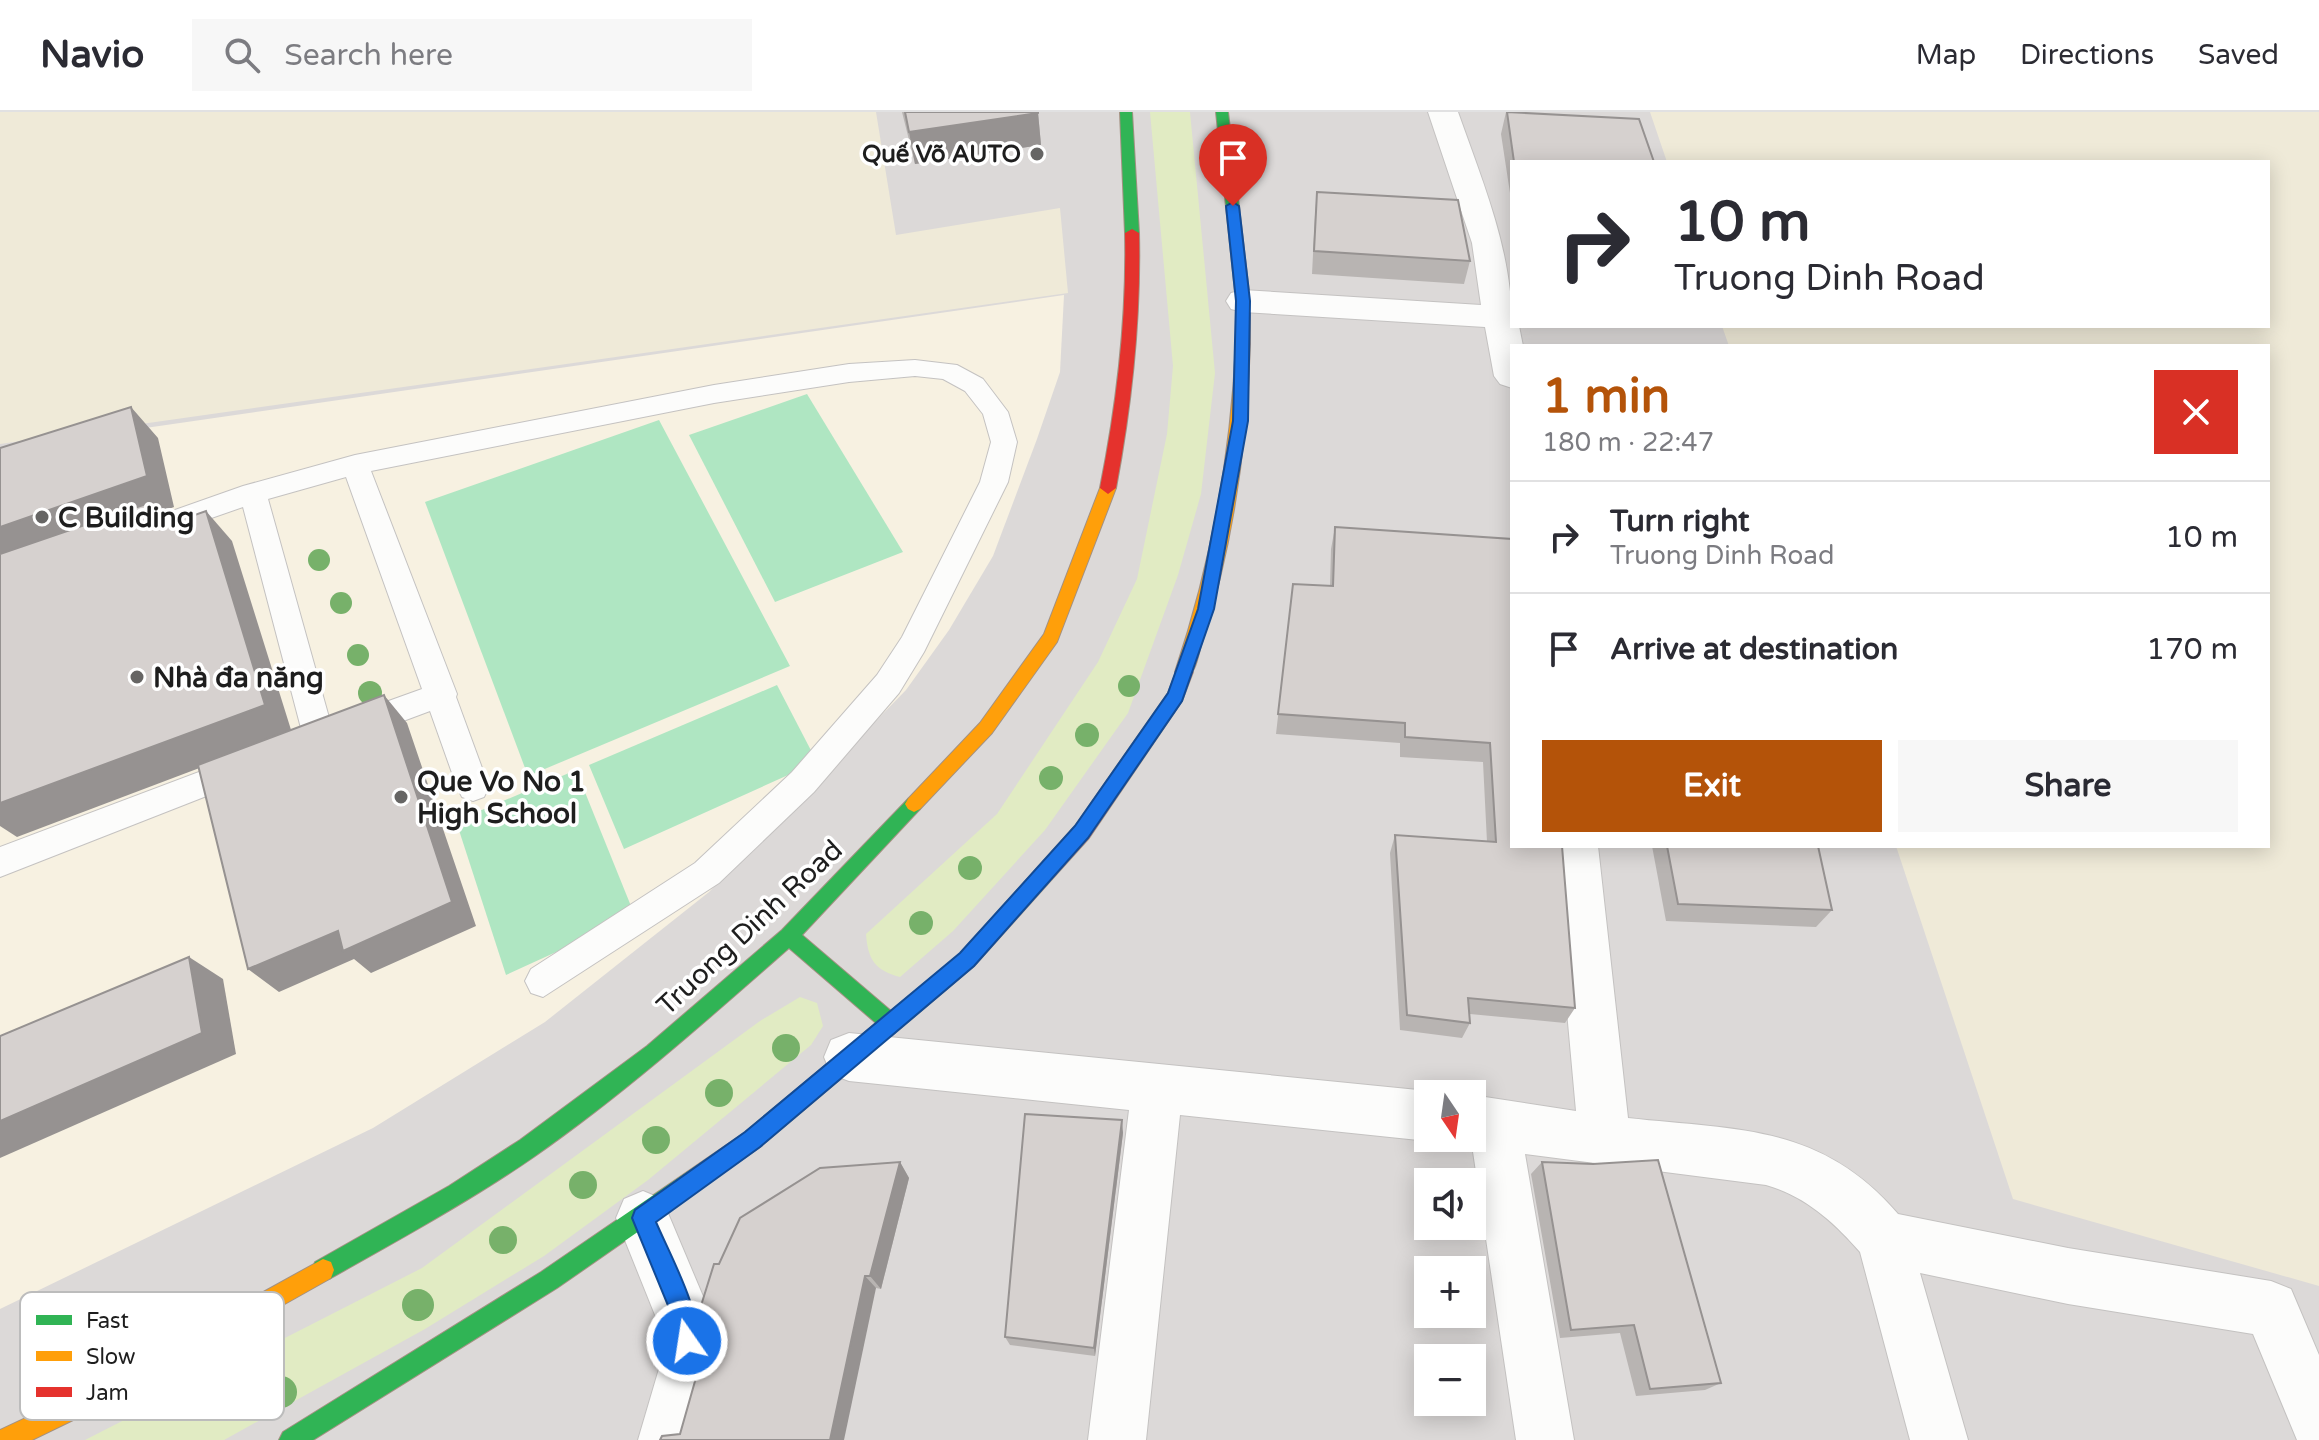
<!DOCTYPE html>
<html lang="en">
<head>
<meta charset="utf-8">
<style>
  :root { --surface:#fff; --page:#f7f7f7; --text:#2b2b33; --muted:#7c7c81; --line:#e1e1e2; --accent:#b45309 }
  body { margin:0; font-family:"Varela Round",sans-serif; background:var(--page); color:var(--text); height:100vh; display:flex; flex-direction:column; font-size:30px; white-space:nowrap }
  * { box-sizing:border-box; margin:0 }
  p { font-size:26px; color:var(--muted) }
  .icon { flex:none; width:44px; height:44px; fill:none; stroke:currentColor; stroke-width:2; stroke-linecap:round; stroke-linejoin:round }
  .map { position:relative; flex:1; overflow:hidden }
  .sheet { position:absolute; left:1510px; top:232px; width:760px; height:504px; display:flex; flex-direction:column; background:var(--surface); border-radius:0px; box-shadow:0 4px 20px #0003 }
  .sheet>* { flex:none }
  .guide { position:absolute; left:1510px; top:48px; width:760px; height:168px; border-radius:0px; box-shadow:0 4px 20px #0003; background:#fff; color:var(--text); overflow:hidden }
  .needle { width:52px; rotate:167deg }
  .controls { position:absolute; left:1414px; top:968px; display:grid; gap:16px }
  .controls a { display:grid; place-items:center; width:72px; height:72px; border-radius:0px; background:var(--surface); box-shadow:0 4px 20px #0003; font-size:40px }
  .pin { position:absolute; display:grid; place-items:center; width:68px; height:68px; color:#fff; margin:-82px -34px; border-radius:50% 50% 50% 0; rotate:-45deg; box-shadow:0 0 8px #0007 }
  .pin .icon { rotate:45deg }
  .me { position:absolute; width:88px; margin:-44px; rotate:347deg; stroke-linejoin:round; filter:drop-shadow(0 0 6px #0008) }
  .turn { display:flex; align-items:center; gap:28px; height:168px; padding:0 32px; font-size:36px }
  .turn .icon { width:104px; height:104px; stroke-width:2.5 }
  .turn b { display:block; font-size:56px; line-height:68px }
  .round { display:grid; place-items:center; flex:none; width:84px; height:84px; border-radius:0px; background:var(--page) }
  .headline { display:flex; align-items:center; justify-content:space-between; height:136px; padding:0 32px }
  h1 { font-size:48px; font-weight:700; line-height:60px; color:var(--accent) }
  .action { display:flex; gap:16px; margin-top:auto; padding:16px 32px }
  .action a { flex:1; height:92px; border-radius:0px; background:var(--accent); color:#fff; font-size:32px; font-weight:700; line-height:92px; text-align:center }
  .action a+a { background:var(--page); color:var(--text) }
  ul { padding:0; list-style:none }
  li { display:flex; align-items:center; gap:24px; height:112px; padding:0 32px; border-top:2px solid var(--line) }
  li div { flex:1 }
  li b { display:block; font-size:30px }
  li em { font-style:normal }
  header { display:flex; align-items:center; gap:48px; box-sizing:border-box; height:112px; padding:0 40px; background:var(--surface); border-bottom:2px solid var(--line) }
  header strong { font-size:38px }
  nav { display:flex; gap:44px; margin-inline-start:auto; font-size:28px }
  .search { width:560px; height:72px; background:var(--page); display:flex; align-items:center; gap:20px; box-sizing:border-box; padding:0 28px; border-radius:0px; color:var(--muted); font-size:30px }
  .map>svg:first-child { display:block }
  .residential { fill:#dcd9d8; fill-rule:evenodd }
  .education { fill:#f7f1e1 }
  .farmland { fill:#efead8 }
  .grass { fill:#e1ebc3 }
  .pitch { fill:#afe6c2 }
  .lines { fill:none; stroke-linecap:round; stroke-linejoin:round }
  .lane-casing { stroke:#c4c2c1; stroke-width:2 }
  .street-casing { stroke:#c4c2c1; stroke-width:2 }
  .fast-casing { stroke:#a39182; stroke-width:2 }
  .slow-casing { stroke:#a39182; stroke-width:2 }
  .jam-casing { stroke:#a39182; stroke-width:2 }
  .lane { fill:#fcfcfb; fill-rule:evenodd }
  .street { fill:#fcfcfb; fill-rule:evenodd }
  .fast { fill:#30b455; fill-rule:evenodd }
  .slow { fill:#ff9f0a; fill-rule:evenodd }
  .jam { fill:#e5322d; fill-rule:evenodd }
  .tree { fill:#77b16a }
  .wall { fill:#b8b4b2 }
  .shaded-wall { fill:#969291 }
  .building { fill:#d6d1cf; stroke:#969291; stroke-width:2 }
  .route { fill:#1a73e8; stroke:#114b97; stroke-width:2 }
  .poi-dot { fill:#666564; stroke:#fff; stroke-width:3 }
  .labels { text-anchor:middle; stroke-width:7; stroke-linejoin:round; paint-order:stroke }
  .far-poi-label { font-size:24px; font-weight:bold; fill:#1e1e1e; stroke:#fff; text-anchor:end }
  .poi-label { font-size:28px; font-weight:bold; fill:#1e1e1e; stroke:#fff; text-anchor:start }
  .street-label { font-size:28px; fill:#1e1e1e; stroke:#fff }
  .key { fill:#fff; stroke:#bcbcbc; stroke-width:2 }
  .key-label { font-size:22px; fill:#1e1e1e }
</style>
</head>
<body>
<header>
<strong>Navio</strong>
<div class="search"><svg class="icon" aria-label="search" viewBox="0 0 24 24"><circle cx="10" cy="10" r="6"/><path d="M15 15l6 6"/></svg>Search here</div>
<nav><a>Map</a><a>Directions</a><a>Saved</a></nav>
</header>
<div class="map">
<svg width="2319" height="1328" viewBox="0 0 2319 1328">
  <rect width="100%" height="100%" fill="#ede9e6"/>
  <path class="residential" d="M0,0H2319V1328H0ZM1512,50H2268V214H1512ZM1512,234H2268V734H1512ZM1428,982H1472V1026H1428ZM1428,1070H1472V1114H1428ZM1428,1158H1472V1202H1428ZM1428,1246H1472V1290H1428Z"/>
  <path class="education" d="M1064,183L1060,260L1037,327L993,444L949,518L906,578L709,780L545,910L373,1016L0,1197V337Z"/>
  <g class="farmland">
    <path d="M0,0H876L896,123L1060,96L1068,181L0,332Z"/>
    <path d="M1650,0H2319V1174L2013,1087L1896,734H2268V234H1729L1722,214H2268V50H1667Z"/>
  </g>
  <g class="grass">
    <path d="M1150,0H1190L1215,261L1201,382L1178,463L1128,601L1045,718L953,819L900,865C875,858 868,848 866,822L997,702L1098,550L1137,467L1167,322L1173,254Z"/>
    <path d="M800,885L817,891L823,914L811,933L648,1068L544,1144L425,1217L224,1328H85L422,1156L760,909Z"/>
  </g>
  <g class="pitch">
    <path d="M807,282L903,440L775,490L689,323Z"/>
    <path d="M659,308L790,554L528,664L425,390Z"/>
    <path d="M777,573L817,650L624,737L589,653Z"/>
    <path d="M576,658L635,804L506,863L456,709Z"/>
  </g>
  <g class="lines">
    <defs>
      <g id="lane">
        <path d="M915,248L957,253L983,267L1008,300L1017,330L1008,370L924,540L899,581L814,680L719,771L543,885L531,881L525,869L531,857L695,751L792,660L877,563L902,525L980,370L991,330L983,302L965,279L943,267L915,264L849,270L714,291L371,359L457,582L456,585L489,675L484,685L473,689L462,685L457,675L430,599L355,627L344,623L339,614L344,605L422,577L346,365L268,387L335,627L330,636L295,649L284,645L279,636L284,627L302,620L243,395L131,434L121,431L117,424L121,417L243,374L355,343L714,273L849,252Z"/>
        <path d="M244,643L255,647L260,656L255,665L0,765V735Z"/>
      </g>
      <g id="street">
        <path d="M1428,0H1458C1483,71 1512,138 1512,214H1519L1523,234H1512V276L1500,272L1494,264L1485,215L1243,200L1231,197L1226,189L1231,181L1243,178L1481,193L1472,131Z"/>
        <path d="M1552,734H1598L1628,1006C1737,1018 1821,1012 1898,1102L2068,1136L2271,1169L2291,1177L2319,1243V1328H2297L2253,1222L2068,1192L1920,1161L1968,1328H1910L1860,1140C1834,1110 1805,1084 1766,1073L1525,1042L1574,1328H1516L1472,1033L1454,1026H1472V983L1576,999Z"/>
        <path d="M849,921L1428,979L1436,982H1428V1026H1436L1428,1029L1180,1003L1146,1328H1088L1129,998L849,969L831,962L824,945L831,928Z"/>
        <path d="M643,1079L662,1087L713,1208L717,1250L696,1328H638L661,1250L657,1208L616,1106L624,1087Z"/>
      </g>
      <g id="fast">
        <path d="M1120,0H1132L1139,121L1132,125L1125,121Z"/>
        <path d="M1216,0H1228L1250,189V232L1243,237L1236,232V189Z"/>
        <path d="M914,684L920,687L923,692L920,697L802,823L891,899L960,842L1038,755L1045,753L1052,755L1054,761L1052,767L974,854L760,1035L557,1176L313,1328H279L283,1320L541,1160L744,1021L876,911L789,836C707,908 625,981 535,1044C470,1089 400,1127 331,1166L323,1169L315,1166L312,1158L315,1150L449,1074L520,1028L647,934L782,818L908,687Z"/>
      </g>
      <g id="slow">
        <path d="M1243,227L1250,232C1247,333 1233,433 1202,530C1198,542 1196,563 1184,567L1175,560C1211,453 1231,345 1236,232Z"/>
        <path d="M1108,370L1116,376L1057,530L992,621L920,697L914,700L908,697L905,692L908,687L980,611L1044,522L1100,376Z"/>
        <path d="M323,1147L331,1150L334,1158L331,1166L108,1291L32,1328H0V1318L92,1275Z"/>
      </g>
      <g id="jam">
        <path d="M1132,117L1139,121C1141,207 1132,291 1116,376L1108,382L1100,376C1117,291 1127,207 1125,121Z"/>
        <path d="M1184,553L1193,560L1182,589L1089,726L1052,767L1045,769L1038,767L1036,761L1038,755L1075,714L1168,581L1178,555Z"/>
      </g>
    </defs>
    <use href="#lane" class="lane-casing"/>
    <use href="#street" class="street-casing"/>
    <use href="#fast" class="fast-casing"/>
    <use href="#slow" class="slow-casing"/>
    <use href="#jam" class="jam-casing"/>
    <use href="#lane" class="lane"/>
    <use href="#street" class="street"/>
    <use href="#fast" class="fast"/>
    <use href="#slow" class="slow"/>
    <use href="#jam" class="jam"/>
  </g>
  <g class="tree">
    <circle cx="319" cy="448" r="11"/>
    <circle cx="341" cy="491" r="11"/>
    <circle cx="358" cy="543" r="11"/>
    <circle cx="1129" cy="574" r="11"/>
    <circle cx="370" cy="581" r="12"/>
    <circle cx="1087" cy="623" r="12"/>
    <circle cx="1051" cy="666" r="12"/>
    <circle cx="970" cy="756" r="12"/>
    <circle cx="921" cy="811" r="12"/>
    <circle cx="786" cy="936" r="14"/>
    <circle cx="719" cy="981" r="14"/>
    <circle cx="656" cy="1028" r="14"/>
    <circle cx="583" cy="1073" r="14"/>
    <circle cx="503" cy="1128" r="14"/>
    <circle cx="418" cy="1193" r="16"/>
    <circle cx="281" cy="1280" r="16"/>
  </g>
  <g class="wall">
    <path d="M902,0H1038L1041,33L915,52Z"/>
    <path d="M1506,0L1654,50H1512V94L1501,22Z"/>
    <path d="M1317,80L1470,149L1464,172L1312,162L1315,103Z"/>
    <path d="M1335,415L1512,427L1575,896L1565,911L1470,902V911L1462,926L1400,918L1390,741L1395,723L1487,730L1483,650L1400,645V631L1276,622L1293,472L1330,474L1331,437Z"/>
    <path d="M1652,734H1818L1832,798L1816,815L1666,809Z"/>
    <path d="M1123,1021L1095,1244L1010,1233L1005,1225Z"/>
    <path d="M900,1050L909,1066L881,1177L876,1176L680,1322L703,1241L719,1152Z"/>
    <path d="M1542,1050L1721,1271L1705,1278L1636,1284L1620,1221L1560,1226L1531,1062Z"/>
  </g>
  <g class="shaded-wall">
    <path d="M1038,1L1041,33L915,52L909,20Z"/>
    <path d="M131,295L158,326L174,395L161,400L180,421L0,457V415Z"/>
    <path d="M206,399L232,429L292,621L17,725L0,714V691Z"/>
    <path d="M384,583L407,611L476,814L371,861L354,847L279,880L248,857Z"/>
    <path d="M189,845L223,867L236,942L0,1046V1009Z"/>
    <path d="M1122,1008L1123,1021L1095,1244L1094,1236Z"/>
    <path d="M900,1050L909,1066L881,1177L870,1164Z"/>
    <path d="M865,1164L876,1176L844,1328H830Z"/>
  </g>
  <g class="building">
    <path d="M905,0H1038V1L909,20Z"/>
    <path d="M1507,0L1639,7L1654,50H1514Z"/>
    <path d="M1317,80L1458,88L1470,149L1314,139Z"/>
    <path d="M131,295L147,364L0,415V336Z"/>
    <path d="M152,390L158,416L206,399L265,593L0,691V442Z"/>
    <path d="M1335,415L1512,427V734H1562L1575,896L1468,886L1470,911L1407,903L1395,723L1496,730L1490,631L1405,625V611L1278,602L1293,472L1333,474Z"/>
    <path d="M384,583L452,790L343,839L338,819L248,857L198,653Z"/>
    <path d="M1667,734H1818L1832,798L1678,792Z"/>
    <path d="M189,845L202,921L0,1009V924Z"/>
    <path d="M1025,1002L1122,1008L1094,1236L1005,1225Z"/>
    <path d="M1658,1048L1721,1271L1650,1277L1634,1213L1571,1218L1542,1050L1593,1052Z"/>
    <path d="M900,1050L870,1164H865L830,1328H660L662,1324L680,1322L703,1241L699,1200L714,1152H719L740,1106L820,1056Z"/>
  </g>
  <path class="route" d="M1233,90L1239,94L1250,189L1248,309L1214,497L1182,589L1088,726L974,854L760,1035L656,1110C668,1139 707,1209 695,1237L687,1241L679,1237L674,1208L632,1106L635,1098L745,1020L960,841L1075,714L1168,581L1198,497L1233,309L1236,189L1226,94Z"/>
  <g class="poi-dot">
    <circle cx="1037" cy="42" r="8"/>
    <circle cx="42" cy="405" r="8"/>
    <circle cx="137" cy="565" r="8"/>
    <circle cx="401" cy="685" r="8"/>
  </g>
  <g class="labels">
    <g class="far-poi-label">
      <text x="1021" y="50">Quế Võ AUTO</text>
    </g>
    <g class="poi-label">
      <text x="58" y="415">C Building</text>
      <text x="153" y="575">Nhà đa năng</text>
      <text x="417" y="679">Que Vo No 1<tspan x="417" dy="32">High School</tspan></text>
    </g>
    <g class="street-label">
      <text transform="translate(749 815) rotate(-43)" y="10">Truong Dinh Road</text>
    </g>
  </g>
  <rect x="20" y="1180" width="264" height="128" rx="12" class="key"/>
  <rect x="36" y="1203" width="36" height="10" fill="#30b455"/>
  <rect x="36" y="1239" width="36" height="10" fill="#ff9f0a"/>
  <rect x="36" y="1275" width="36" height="10" fill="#e5322d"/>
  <g class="key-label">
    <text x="86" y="1216">Fast</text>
    <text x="86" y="1252">Slow</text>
    <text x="86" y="1288">Jam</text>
  </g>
</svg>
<div class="controls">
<a><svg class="needle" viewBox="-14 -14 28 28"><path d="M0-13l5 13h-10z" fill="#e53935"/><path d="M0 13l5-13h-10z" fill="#7c7c81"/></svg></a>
<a><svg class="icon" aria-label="sound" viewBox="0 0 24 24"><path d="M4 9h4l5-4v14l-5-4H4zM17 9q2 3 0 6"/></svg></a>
<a>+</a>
<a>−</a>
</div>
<div class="pin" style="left:1233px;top:94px;background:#d93025"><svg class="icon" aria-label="arrive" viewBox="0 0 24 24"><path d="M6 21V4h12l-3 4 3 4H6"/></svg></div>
<svg class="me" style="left:687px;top:1229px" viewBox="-20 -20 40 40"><circle r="17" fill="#1a73e8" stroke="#fff" stroke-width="3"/><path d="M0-11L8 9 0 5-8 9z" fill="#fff"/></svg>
<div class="guide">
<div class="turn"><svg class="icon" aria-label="right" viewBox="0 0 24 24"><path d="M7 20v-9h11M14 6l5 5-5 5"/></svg><div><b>10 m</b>Truong Dinh Road</div></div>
</div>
<section class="sheet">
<div class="headline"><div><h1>1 min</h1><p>180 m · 22:47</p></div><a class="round" style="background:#d93025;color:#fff"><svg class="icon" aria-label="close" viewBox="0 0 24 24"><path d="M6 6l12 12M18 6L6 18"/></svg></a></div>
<ul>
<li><svg class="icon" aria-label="right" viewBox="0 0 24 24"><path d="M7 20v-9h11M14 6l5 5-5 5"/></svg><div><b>Turn right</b><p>Truong Dinh Road</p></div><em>10 m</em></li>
<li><svg class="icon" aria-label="arrive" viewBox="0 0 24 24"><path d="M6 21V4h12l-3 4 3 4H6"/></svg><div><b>Arrive at destination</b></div><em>170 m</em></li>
</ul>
<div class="action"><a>Exit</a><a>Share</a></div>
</section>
</div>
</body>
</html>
